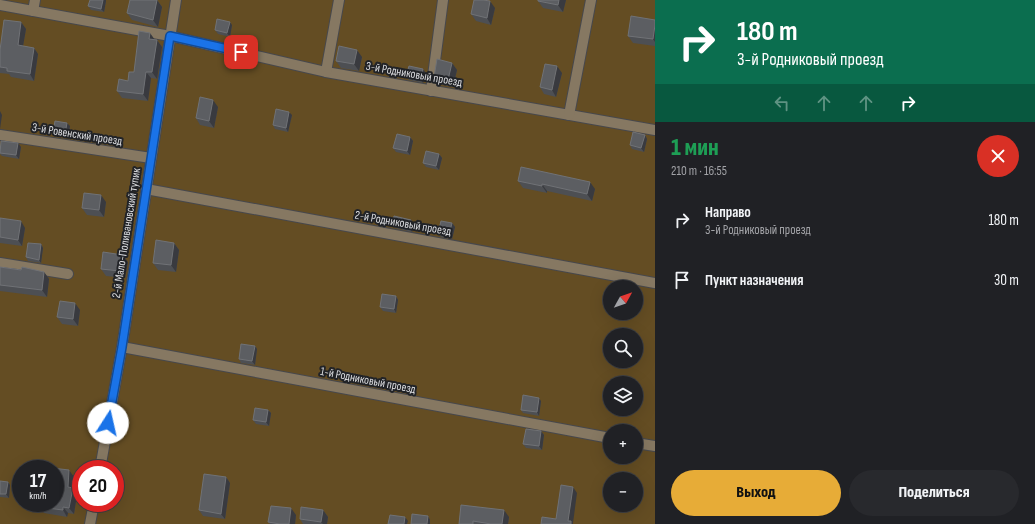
<!DOCTYPE html>
<html lang="ru">
<head>
<meta charset="utf-8">
<style>
  :root { --surface:#202125; --page:#28292d; --text:#f1f3f6; --muted:#a2a3a7; --line:#3d3e42; --accent:#e7ac37 }
  body { margin:0; font-family:"Sofia Sans Condensed",sans-serif; background:var(--page); color:var(--text); height:100vh; display:flex; flex-direction:column; font-size:15px; white-space:nowrap }
  * { box-sizing:border-box; margin:0 }
  p { font-size:13px; color:var(--muted) }
  .icon { flex:none; width:22px; height:22px; fill:none; stroke:currentColor; stroke-width:2; stroke-linecap:round; stroke-linejoin:round }
  .map { position:relative; flex:1; overflow:hidden }
  .details { display:flex; flex-direction:column; background:var(--surface); width:380px }
  .details>* { flex:none }
  .hud { background:#0b6e4f; color:#fff; overflow:hidden }
  .needle { width:26px; rotate:50deg }
  .tools { position:absolute; left:603px; top:280px; display:grid; gap:8px }
  .tools a { display:grid; place-items:center; width:40px; height:40px; border-radius:50%; background:var(--surface); box-shadow:0 4px 16px #0002,0 0 0 1px var(--line); font-size:20px }
  .speed { position:absolute; left:12px; top:460px; display:flex; gap:8px; font-size:20px; font-weight:700; text-align:center }
  .speed>* { display:grid; place-content:center; width:52px; height:52px; border-radius:50%; background:var(--surface); box-shadow:0 4px 16px #0002,0 0 0 1px var(--line); line-height:1 }
  .speed small { font-size:10px; font-weight:400 }
  .speed .limit { border:6px solid #d22; background:#fff; color:#111 }
  .pin { position:absolute; display:grid; place-items:center; width:34px; height:34px; color:#fff; margin:-17px; border-radius:8px; box-shadow:0 2px 6px #0006 }
  .me { position:absolute; width:44px; margin:-22px; rotate:10deg; stroke-linejoin:round; filter:drop-shadow(0 0 3px #0008) }
  .turn { display:flex; align-items:center; gap:14px; height:84px; padding:0 16px; font-size:18px }
  .turn .icon { width:52px; height:52px; stroke-width:2.5 }
  .turn b { display:block; font-size:28px; line-height:34px }
  .lanes { display:flex; align-items:center; height:38px; padding:0 16px; background:#0003; justify-content:center; gap:20px; direction:ltr }
  .lanes .off { opacity:.35 }
  .round { display:grid; place-items:center; flex:none; width:42px; height:42px; border-radius:21px; background:var(--page) }
  .headline { display:flex; align-items:center; justify-content:space-between; height:68px; padding:0 16px }
  h1 { font-size:24px; font-weight:800; line-height:30px; color:#1e9e55 }
  .button { display:flex; gap:8px; margin-top:auto; padding:8px 16px }
  .button a { flex:1; height:46px; border-radius:24px; background:var(--accent); color:#111; font-size:16px; font-weight:800; line-height:46px; text-align:center }
  .button a+a { background:var(--page); color:var(--text) }
  ul { padding:0; list-style:none }
  li { display:flex; align-items:center; gap:12px; height:60px; padding:0 16px }
  li div { flex:1 }
  li b { display:block; font-size:15px }
  li em { font-style:normal }
  main { display:flex; flex:1; min-height:0 }
  .map>svg:first-child { display:block }
  .green { fill:#644d23; fill-rule:evenodd }
  .lines { fill:none; stroke-linecap:round; stroke-linejoin:round }
  .minor-casing { stroke:#47484d; stroke-width:12 }
  .minor { stroke:#867862; stroke-width:10 }
  .wall { fill:#4d4f53 }
  .shaded-wall { fill:#393a3f }
  .building { fill:#5c5e62; stroke:#707276 }
  .route-casing { stroke:#114b97; stroke-width:10 }
  .route { stroke:#1a73e8; stroke-width:7 }
  .labels { text-anchor:middle; stroke-width:4; stroke-linejoin:round; paint-order:stroke }
  .street-label { font-size:12px; fill:#dcdde0; stroke:#212327 }
</style>
</head>
<body>
<main>
<div class="map">
<svg width="655" height="524" viewBox="0 0 655 524">
  <rect width="100%" height="100%" fill="#2b2c31"/>
  <path class="green" d="M0,0H655V524H0ZM610,287H636V313H610ZM610,335H636V361H610ZM610,383H636V409H610ZM610,431H636V457H610ZM21,469H55V503H21ZM81,469H115V503H81ZM610,479H636V505H610Z"/>
  <g class="lines">
    <defs>
      <g id="minor">
        <path d="M0,5L170,36L326,72L655,130"/>
        <path d="M33,11L35,0"/>
        <path d="M326,72L339,0"/>
        <path d="M431,91L443,0"/>
        <path d="M569,115L591,0"/>
        <path d="M0,135L151,158"/>
        <path d="M146,189L655,283"/>
        <path d="M0,263L68,274"/>
        <path d="M122,347L610,438"/>
        <path d="M636,443L655,446"/>
        <path d="M100,469L122,347L176,0"/>
        <path d="M90,524L94,503"/>
      </g>
    </defs>
    <use href="#minor" class="minor-casing"/>
    <use href="#minor" class="minor"/>
  </g>
  <g class="wall">
    <path d="M90,0H106V1L104,12L91,10L88,6Z"/>
    <path d="M157,0L162,7L158,27L132,20L127,13Z"/>
    <path d="M566,0L563,12L543,8L538,1Z"/>
    <path d="M495,8L491,25L476,21L471,14Z"/>
    <path d="M655,20V46L633,43L628,36Z"/>
    <path d="M21,22L26,29L23,46L34,48L38,54L34,81L11,77L9,74L0,73V50Z"/>
    <path d="M232,25L230,37L218,34L215,30Z"/>
    <path d="M155,40H157L162,47L157,79L151,78L148,101L122,98L117,91L128,81Z"/>
    <path d="M362,57L359,71L341,68L336,61Z"/>
    <path d="M452,63L457,70L453,87L438,84L434,77Z"/>
    <path d="M426,73L423,83L409,80L406,76Z"/>
    <path d="M562,73L556,97L544,94L540,87Z"/>
    <path d="M218,107L214,128L200,125L196,118Z"/>
    <path d="M292,115L288,132L275,129L273,125Z"/>
    <path d="M70,126L68,138L56,136L53,133Z"/>
    <path d="M645,135L647,139L644,152L632,149L630,145Z"/>
    <path d="M410,137L413,141L410,155L396,152L393,148Z"/>
    <path d="M21,147L19,159L2,156L0,154V148Z"/>
    <path d="M439,154L442,158L439,170L426,167L423,163Z"/>
    <path d="M518,181L595,189L592,201L547,191V193L523,188Z"/>
    <path d="M106,202L104,217L87,215L82,208Z"/>
    <path d="M0,218L25,228L22,246L0,243Z"/>
    <path d="M452,223L455,227L452,239L441,237L438,233Z"/>
    <path d="M414,224L412,232L395,228L392,225Z"/>
    <path d="M174,243L179,250L176,272L158,270L153,263Z"/>
    <path d="M41,244L43,248L41,263L28,261L26,257Z"/>
    <path d="M128,262L125,278L106,276L101,269Z"/>
    <path d="M0,267L44,272L49,279L47,297L0,291Z"/>
    <path d="M396,296L398,300L396,313L383,311L380,307Z"/>
    <path d="M80,310L78,326L62,324L57,317Z"/>
    <path d="M255,346L257,349L255,365L241,363L239,359Z"/>
    <path d="M541,401L539,416L523,413L521,410Z"/>
    <path d="M268,410L271,413L269,426L256,424L253,420Z"/>
    <path d="M541,431L544,435L542,450L526,448L523,444Z"/>
    <path d="M74,477L72,488L77,495L74,514L68,513L67,517L44,513L39,507Z"/>
    <path d="M226,477L230,483L225,519L203,516L199,510Z"/>
    <path d="M0,481L8,482L10,485L9,498L0,497Z"/>
    <path d="M461,505L509,517L508,524H459Z"/>
    <path d="M323,510L328,517L327,524H303L300,519Z"/>
    <path d="M296,515L295,524H270L268,522Z"/>
  </g>
  <g class="shaded-wall">
    <path d="M103,0H106V1L104,12L101,9Z"/>
    <path d="M157,0L162,7L158,27L153,20Z"/>
    <path d="M559,0H566L563,12L558,5Z"/>
    <path d="M490,1L495,8L491,25L487,18Z"/>
    <path d="M21,22L26,29L22,52L18,45Z"/>
    <path d="M230,22L232,25L230,37L227,33Z"/>
    <path d="M655,25V42L653,39Z"/>
    <path d="M150,33L155,40L149,39Z"/>
    <path d="M157,40L162,47L157,79L152,72Z"/>
    <path d="M34,48L38,54L34,81L30,74Z"/>
    <path d="M357,50L362,57L359,71L354,64Z"/>
    <path d="M452,63L457,70L453,87L448,80Z"/>
    <path d="M557,66L562,73L556,97L552,90Z"/>
    <path d="M423,69L426,73L423,83L421,79Z"/>
    <path d="M146,72L151,78L148,101L143,94Z"/>
    <path d="M213,100L218,107L214,128L209,121Z"/>
    <path d="M0,111L2,115L0,129Z"/>
    <path d="M289,112L292,115L288,132L286,128Z"/>
    <path d="M67,123L70,126L68,138L65,134Z"/>
    <path d="M645,135L647,139L644,152L641,148Z"/>
    <path d="M410,137L413,141L410,155L407,151Z"/>
    <path d="M18,143L21,147L19,159L16,155Z"/>
    <path d="M439,154L442,158L439,170L436,166Z"/>
    <path d="M590,182L595,189L592,201L587,194Z"/>
    <path d="M542,184L547,191V193L542,186Z"/>
    <path d="M101,195L106,202L104,217L99,210Z"/>
    <path d="M411,220L414,224L412,232L410,228Z"/>
    <path d="M21,221L25,228L22,246L18,240Z"/>
    <path d="M452,223L455,227L452,239L449,235Z"/>
    <path d="M174,243L179,250L176,272L171,265Z"/>
    <path d="M41,244L43,248L41,263L39,260Z"/>
    <path d="M123,255L128,262L125,278L120,271Z"/>
    <path d="M44,272L49,279L47,297L42,290Z"/>
    <path d="M396,296L398,300L396,313L394,309Z"/>
    <path d="M75,303L80,310L78,326L73,319Z"/>
    <path d="M255,346L257,349L255,365L252,361Z"/>
    <path d="M539,398L541,401L539,416L537,412Z"/>
    <path d="M268,410L271,413L269,426L266,422Z"/>
    <path d="M541,431L544,435L542,450L539,446Z"/>
    <path d="M69,470L74,477L72,490L73,488L77,495L74,514L69,508L68,487Z"/>
    <path d="M226,477L230,483L225,519L221,514Z"/>
    <path d="M8,482L10,485L9,498L6,494Z"/>
    <path d="M573,487L577,493L573,523V524H570L568,521Z"/>
    <path d="M63,507L68,513L67,517L63,510Z"/>
    <path d="M291,508L296,515L295,524H289Z"/>
    <path d="M323,510L328,517L327,524H323L321,522Z"/>
    <path d="M504,510L509,517L508,524H502Z"/>
    <path d="M428,516L430,520V524H427Z"/>
    <path d="M405,517L408,521L407,524H404Z"/>
  </g>
  <g class="building">
    <path d="M90,0H103L101,9L88,6Z"/>
    <path d="M130,0H157L153,20L127,13Z"/>
    <path d="M474,0H483L490,1L487,18L471,14Z"/>
    <path d="M538,0H559L558,5L538,1Z"/>
    <path d="M631,16L655,20V25L653,39L628,36Z"/>
    <path d="M217,19L230,22L227,33L215,30Z"/>
    <path d="M4,20L21,22L18,45L34,48L30,74L7,71V68L0,67V50Z"/>
    <path d="M139,31L150,33L149,39L157,40L152,72H146L143,94L117,91L119,79L128,81L129,72H134Z"/>
    <path d="M339,46L357,50L354,64L336,61Z"/>
    <path d="M437,59L452,63L448,80L434,77Z"/>
    <path d="M545,64L557,66L552,90L540,87Z"/>
    <path d="M409,66L423,69L421,79L406,76Z"/>
    <path d="M200,97L213,100L209,121L196,118Z"/>
    <path d="M276,109L289,112L286,128L273,125Z"/>
    <path d="M55,121L67,123L65,134L53,133Z"/>
    <path d="M633,132L645,135L641,148L630,145Z"/>
    <path d="M397,134L410,137L407,151L393,148Z"/>
    <path d="M1,141L18,143L16,155L0,153Z"/>
    <path d="M426,151L439,154L436,166L423,163Z"/>
    <path d="M521,167L590,182L587,194L542,184V186L518,181Z"/>
    <path d="M84,193L101,195L99,210L82,208Z"/>
    <path d="M394,216L411,220L410,228L392,225Z"/>
    <path d="M0,218L21,221L18,240L0,237Z"/>
    <path d="M441,221L452,223L449,235L438,233Z"/>
    <path d="M156,240L174,243L171,265L153,263Z"/>
    <path d="M28,243L41,244L39,260L26,257Z"/>
    <path d="M103,252L123,255L120,271L101,269Z"/>
    <path d="M0,267L21,270L22,267L44,272L42,290L0,285Z"/>
    <path d="M382,294L396,296L394,309L380,307Z"/>
    <path d="M60,301L75,303L73,319L57,317Z"/>
    <path d="M241,344L255,346L252,361L239,359Z"/>
    <path d="M523,395L539,398L537,412L521,410Z"/>
    <path d="M255,408L268,410L266,422L253,420Z"/>
    <path d="M526,429L541,431L539,446L523,444Z"/>
    <path d="M52,468L69,470L68,487L73,488L69,508L63,507V510L39,507L40,503H55V469H52Z"/>
    <path d="M204,474L226,477L221,514L199,510Z"/>
    <path d="M0,481L8,482L6,494H0Z"/>
    <path d="M561,485L573,487L568,521H571V524H541L542,517L556,519Z"/>
    <path d="M461,505L504,510L502,524H491L473,521V524H459Z"/>
    <path d="M271,506L291,508L289,524H280L268,522Z"/>
    <path d="M301,507L323,510L321,522L300,519Z"/>
    <path d="M412,514L428,516L427,524H411Z"/>
    <path d="M390,515L405,517L404,524H388Z"/>
  </g>
  <g class="lines">
    <defs>
      <path id="route" d="M108,423L122,347L170,36L241,52"/>
    </defs>
    <use href="#route" class="route-casing"/>
    <use href="#route" class="route"/>
  </g>
  <g class="labels">
    <g class="street-label">
      <text transform="translate(414 74) rotate(10)" y="4">3-й Родниковый проезд</text>
      <text transform="translate(77 134) rotate(9)" y="4">3-й Ровенский проезд</text>
      <text transform="translate(403 223) rotate(10)" y="4">2-й Родниковый проезд</text>
      <text transform="translate(126 233) rotate(-81)" y="4">2-й Мало-Поливановский тупик</text>
      <text transform="translate(368 380) rotate(11)" y="4">1-й Родниковый проезд</text>
    </g>
  </g>
</svg>
<div class="tools">
<a><svg class="needle" viewBox="-14 -14 28 28"><path d="M0-13l5 13h-10z" fill="#e53935"/><path d="M0 13l5-13h-10z" fill="#a2a3a7"/></svg></a>
<a><svg class="icon" aria-label="search" viewBox="0 0 24 24"><circle cx="10" cy="10" r="6"/><path d="M15 15l6 6"/></svg></a>
<a><svg class="icon" aria-label="layers" viewBox="0 0 24 24"><path d="M12 4l9 5-9 5-9-5zM3 14l9 5 9-5"/></svg></a>
<a>+</a>
<a>−</a>
</div>
<div class="speed"><div>17<small>km/h</small></div><div class="limit">20</div></div>
<div class="pin" style="left:241px;top:52px;background:#d93025"><svg class="icon" aria-label="arrive" viewBox="0 0 24 24"><path d="M6 21V4h12l-3 4 3 4H6"/></svg></div>
<svg class="me" style="left:108px;top:423px" viewBox="-20 -20 40 40"><circle r="19" fill="#fff"/><path d="M0-13L10 11 0 6-10 11z" fill="#1a73e8"/></svg>
</div>
<section class="details">
<div class="hud">
<div class="turn"><svg class="icon" aria-label="right" viewBox="0 0 24 24"><path d="M7 20v-9h11M14 6l5 5-5 5"/></svg><div><b>180 m</b>3-й Родниковый проезд</div></div>
<div class="lanes"><svg class="icon off" aria-label="left" viewBox="0 0 24 24"><path d="M17 20v-9H6M10 6l-5 5 5 5"/></svg><svg class="icon off" aria-label="ahead" viewBox="0 0 24 24"><path d="M12 20V5M6 11l6-6 6 6"/></svg><svg class="icon off" aria-label="ahead" viewBox="0 0 24 24"><path d="M12 20V5M6 11l6-6 6 6"/></svg><svg class="icon" aria-label="right" viewBox="0 0 24 24"><path d="M7 20v-9h11M14 6l5 5-5 5"/></svg></div>
</div>
<div class="headline"><div><h1>1 мин</h1><p>210 m · 16:55</p></div><a class="round" style="background:#d93025;color:#fff"><svg class="icon" aria-label="close" viewBox="0 0 24 24"><path d="M6 6l12 12M18 6L6 18"/></svg></a></div>
<ul>
<li><svg class="icon" aria-label="right" viewBox="0 0 24 24"><path d="M7 20v-9h11M14 6l5 5-5 5"/></svg><div><b>Направо</b><p>3-й Родниковый проезд</p></div><em>180 m</em></li>
<li><svg class="icon" aria-label="arrive" viewBox="0 0 24 24"><path d="M6 21V4h12l-3 4 3 4H6"/></svg><div><b>Пункт назначения</b></div><em>30 m</em></li>
</ul>
<div class="button"><a>Выход</a><a>Поделиться</a></div>
</section>
</main>
</body>
</html>
